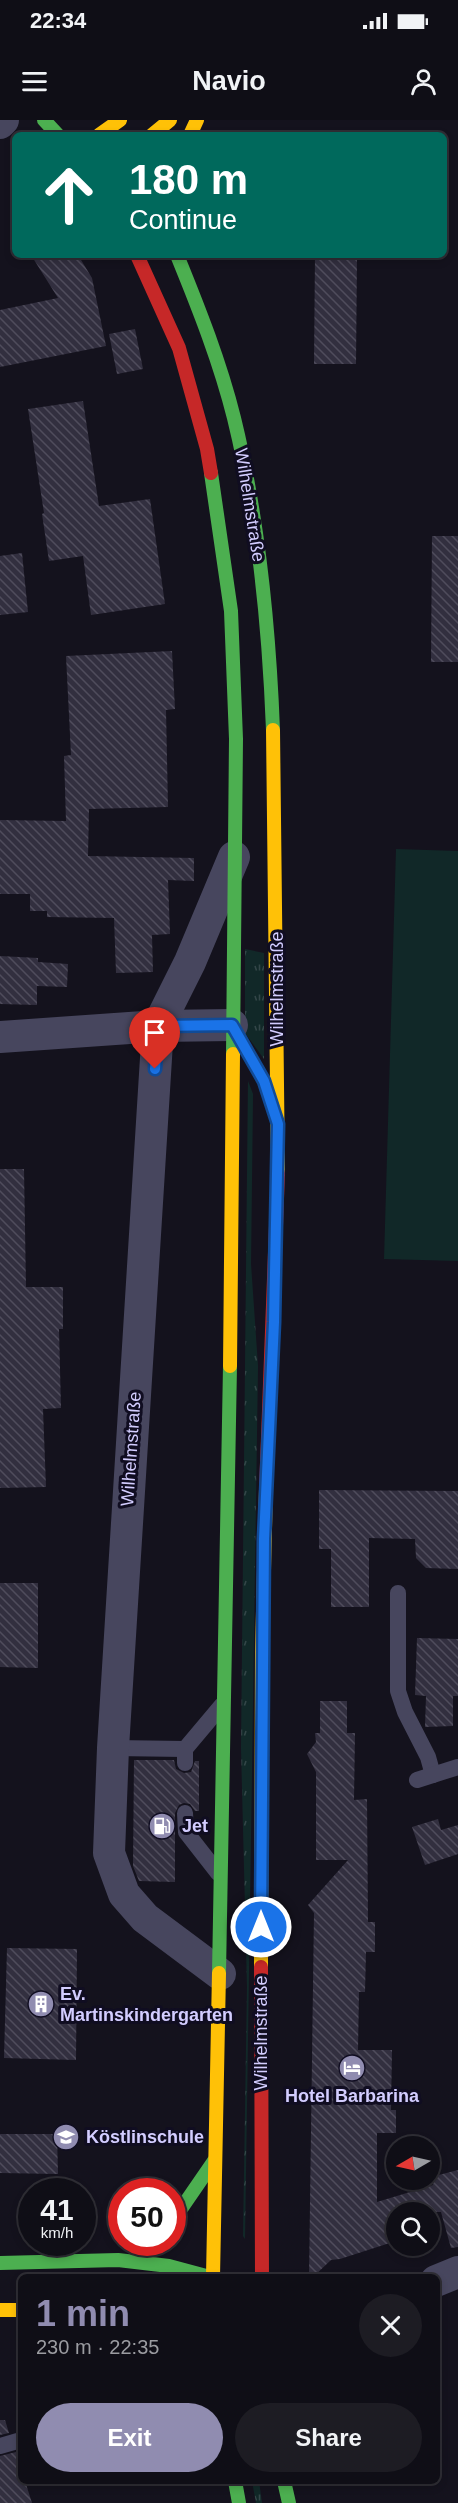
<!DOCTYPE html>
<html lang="en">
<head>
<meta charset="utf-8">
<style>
  :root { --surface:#0f0e16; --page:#1d1c23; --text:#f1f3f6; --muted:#9b9ca1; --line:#2f2e35; --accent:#908cb0 }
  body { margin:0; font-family:Arial,sans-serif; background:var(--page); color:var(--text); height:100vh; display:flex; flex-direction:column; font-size:22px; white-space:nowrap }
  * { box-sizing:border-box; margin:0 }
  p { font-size:20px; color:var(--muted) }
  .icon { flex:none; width:33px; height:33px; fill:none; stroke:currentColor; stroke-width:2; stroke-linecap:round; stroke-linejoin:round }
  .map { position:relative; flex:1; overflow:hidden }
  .details { position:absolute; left:18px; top:2154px; width:422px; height:210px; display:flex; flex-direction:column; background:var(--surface); border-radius:9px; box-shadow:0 3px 9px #0003,0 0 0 2px var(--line) }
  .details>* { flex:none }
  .guide { position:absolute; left:12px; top:12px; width:435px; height:126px; border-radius:9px; box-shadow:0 3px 9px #0003,0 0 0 2px var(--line); background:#00695c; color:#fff; overflow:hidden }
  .needle { width:39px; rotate:261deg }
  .tools { position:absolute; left:386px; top:2016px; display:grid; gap:12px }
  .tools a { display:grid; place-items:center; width:54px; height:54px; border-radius:50%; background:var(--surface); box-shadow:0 3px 9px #0003,0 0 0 2px var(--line); font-size:30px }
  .speed { position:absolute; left:18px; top:2058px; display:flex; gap:12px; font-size:30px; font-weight:700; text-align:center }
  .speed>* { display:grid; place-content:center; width:78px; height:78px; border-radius:50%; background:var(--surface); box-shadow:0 3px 9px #0003,0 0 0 2px var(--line); line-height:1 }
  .speed small { font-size:15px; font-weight:400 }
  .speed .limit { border:9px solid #d22; background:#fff; color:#111 }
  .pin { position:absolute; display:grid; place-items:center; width:51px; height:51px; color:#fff; margin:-62px -26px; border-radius:50% 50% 50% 0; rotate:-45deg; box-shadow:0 0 6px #0007 }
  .pin .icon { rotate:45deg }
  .me { position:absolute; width:66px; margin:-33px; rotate:0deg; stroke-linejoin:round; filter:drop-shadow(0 0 4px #0008) }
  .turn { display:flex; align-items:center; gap:21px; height:126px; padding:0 18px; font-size:27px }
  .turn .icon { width:78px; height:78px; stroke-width:2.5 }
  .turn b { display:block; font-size:42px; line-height:51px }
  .round { display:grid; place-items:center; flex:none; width:63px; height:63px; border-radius:32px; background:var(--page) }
  .head { display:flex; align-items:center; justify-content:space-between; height:102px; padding:0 18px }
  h1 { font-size:36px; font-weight:600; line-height:45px; color:var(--accent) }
  .button { display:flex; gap:12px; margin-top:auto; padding:12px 18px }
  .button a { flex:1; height:69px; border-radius:36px; background:var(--accent); color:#fff; font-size:24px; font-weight:600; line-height:69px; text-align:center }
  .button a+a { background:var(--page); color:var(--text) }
  .status { display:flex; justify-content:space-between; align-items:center; height:42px; padding:0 30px; background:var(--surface); direction:ltr }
  .status svg { height:16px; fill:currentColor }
  header { display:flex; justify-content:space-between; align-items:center; height:78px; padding:0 18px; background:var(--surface); font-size:27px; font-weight:600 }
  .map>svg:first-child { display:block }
  .grass { fill:url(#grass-tufts) }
  .pitch { fill:#112828 }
  .building { fill:url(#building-back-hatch) }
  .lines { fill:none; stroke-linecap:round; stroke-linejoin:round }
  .lane { stroke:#47465e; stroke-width:16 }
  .street { stroke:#47465e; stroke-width:32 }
  .fast { stroke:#4caf50; stroke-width:14 }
  .slow { stroke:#ffc107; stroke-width:14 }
  .jam { stroke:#c62828; stroke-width:14 }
  .route-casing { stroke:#114b97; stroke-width:15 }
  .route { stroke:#1a73e8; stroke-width:10 }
  .labels { text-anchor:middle; stroke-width:6; stroke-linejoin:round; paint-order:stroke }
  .street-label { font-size:18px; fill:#d3cdff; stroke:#100d21 }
  .poi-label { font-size:18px; font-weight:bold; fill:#d3cdff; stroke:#100d21; text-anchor:start }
</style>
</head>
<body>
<div class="status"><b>22:34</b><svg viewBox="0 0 49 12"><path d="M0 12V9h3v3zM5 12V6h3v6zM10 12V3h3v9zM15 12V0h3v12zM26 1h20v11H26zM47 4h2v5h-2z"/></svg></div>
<header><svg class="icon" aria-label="menu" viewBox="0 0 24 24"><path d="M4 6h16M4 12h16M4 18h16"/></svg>Navio<svg class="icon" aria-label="person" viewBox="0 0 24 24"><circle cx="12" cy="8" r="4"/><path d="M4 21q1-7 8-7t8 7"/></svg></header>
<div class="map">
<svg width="458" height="2383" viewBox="0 0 458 2383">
  <defs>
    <pattern id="grass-tufts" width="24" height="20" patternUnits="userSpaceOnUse" patternTransform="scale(1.5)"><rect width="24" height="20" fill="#112828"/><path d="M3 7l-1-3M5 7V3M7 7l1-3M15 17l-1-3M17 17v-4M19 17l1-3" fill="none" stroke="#334648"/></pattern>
    <pattern id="building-back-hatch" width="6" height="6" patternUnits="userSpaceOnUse" patternTransform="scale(1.5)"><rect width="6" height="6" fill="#322f3f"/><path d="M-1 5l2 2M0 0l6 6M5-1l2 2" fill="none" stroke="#4f4c5c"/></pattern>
  </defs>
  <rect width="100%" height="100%" fill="#14121d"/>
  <g class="grass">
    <path d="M245,829L264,833V939L245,913Z"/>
    <path d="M248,961L253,974L251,1144L258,1246L245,2119L243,2116L247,1867L241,1628Z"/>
    <path d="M252,2361H259L262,2383H256Z"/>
  </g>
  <path class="pitch" d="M396,729L458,731V1141L384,1139Z"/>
  <g class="building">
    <path d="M31,135H78L92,158L106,226L0,247V190L58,178Z"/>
    <path d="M315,135H357L356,244H314Z"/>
    <path d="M135,209L143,249L117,254L109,214Z"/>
    <path d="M83,281L99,386L150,379L165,484L91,495L83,436L49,441L42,394L44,393L28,289Z"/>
    <path d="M432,416H458V542H431Z"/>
    <path d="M22,433L28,492L0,495V436Z"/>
    <path d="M172,531L175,589L166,590L168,687L89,689L88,736L194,738V761L168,760L170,814L152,815L153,852L116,853L114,798L47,797V791H30V774H0V700L66,701L64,636L71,635L66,536Z"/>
    <path d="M0,836L38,838V842L68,844L67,867L37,866V885L0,884Z"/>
    <path d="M0,1049H24L26,1167H63V1209H59L61,1288L43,1289L46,1367L0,1368Z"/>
    <path d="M319,1370L458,1371V1449L426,1448L416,1438L415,1419L369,1418V1487H331V1429H319Z"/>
    <path d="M0,1463H38V1548L0,1547Z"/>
    <path d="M417,1518L458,1519V1576H453V1606L425,1607L426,1576L415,1575Z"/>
    <path d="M320,1581H347V1613H355L354,1680L367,1679L368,1802H375V1832H366L365,1872H359L358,1930H392L391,1990H396V2013H377V2082L433,2065L431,2057L458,2050V2127L451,2128L441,2092H396V2121L340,2139L331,2140L313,2157H309L314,1793L308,1785L348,1740H316V1652L307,1634L316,1622L315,1613H320Z"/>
    <path d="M134,1640H174L176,1649L184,1653L191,1652L195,1641H199V1691H195L190,1684L184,1683L179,1685L175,1693V1762L139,1761L133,1746Z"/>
    <path d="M438,1699L441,1710L458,1705V1734L425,1745L412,1707Z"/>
    <path d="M7,1828L77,1829L76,1940L4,1938Z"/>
    <path d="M0,2014H57L58,2054L0,2053Z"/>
    <path d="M0,2300H5L9,2313L0,2315Z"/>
    <path d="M16,2332L21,2349V2361H25L32,2383H0V2336Z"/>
  </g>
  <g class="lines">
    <g class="lane">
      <path d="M398,1473V1571L405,1592L428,1637L433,1655"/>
      <path d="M113,1628L185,1629"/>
      <path d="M185,1643V1629L222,1585"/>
      <path d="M417,1660L458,1647"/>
      <path d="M185,1693L186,1712L218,1753"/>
      <path d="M0,2326L21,2320"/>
    </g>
    <g class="street">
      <path d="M0,3L3,0"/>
      <path d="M0,917L158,906L232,905"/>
      <path d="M220,1854L145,1798L124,1774L109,1733L113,1628L158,906L190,842L234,737"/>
      <path d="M436,2161L458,2152"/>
    </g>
    <g class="fast">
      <path d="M44,0L58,15"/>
      <path d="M177,135C199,189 220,242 234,298C259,400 269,506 273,610"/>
      <path d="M211,353L231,491L236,619L233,934"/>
      <path d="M219,1853L230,1246"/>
      <path d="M172,2102L214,2041"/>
      <path d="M0,2143L118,2140L169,2146L210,2157"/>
      <path d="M235,2361L239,2383"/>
      <path d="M284,2361L289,2383"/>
    </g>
    <g class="slow">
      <path d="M99,15L120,0"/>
      <path d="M152,15L170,0"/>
      <path d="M190,15L197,0"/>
      <path d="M273,610L278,1053"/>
      <path d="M230,1246L233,934"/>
      <path d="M261,1847L262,1532L266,1369"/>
      <path d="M213,2157L219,1853"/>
      <path d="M0,2190H21"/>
    </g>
    <g class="jam">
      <path d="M137,135L179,228L207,329L211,353"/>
      <path d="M266,1369L278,1053"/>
      <path d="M261,1847L262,2157"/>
    </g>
  </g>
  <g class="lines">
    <defs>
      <path id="route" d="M155,949L158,906L232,905L264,961L278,1004L274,1202L264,1419L261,1807"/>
    </defs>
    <use href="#route" class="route-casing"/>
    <use href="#route" class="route"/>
  </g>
  <defs>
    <symbol id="fuel-disc" viewBox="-11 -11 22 22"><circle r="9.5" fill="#908cb0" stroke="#100d21"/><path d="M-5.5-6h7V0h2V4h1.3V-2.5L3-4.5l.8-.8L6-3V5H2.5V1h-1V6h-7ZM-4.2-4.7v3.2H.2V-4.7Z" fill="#fff"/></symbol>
    <symbol id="building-disc" viewBox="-11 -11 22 22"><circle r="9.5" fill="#908cb0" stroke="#100d21"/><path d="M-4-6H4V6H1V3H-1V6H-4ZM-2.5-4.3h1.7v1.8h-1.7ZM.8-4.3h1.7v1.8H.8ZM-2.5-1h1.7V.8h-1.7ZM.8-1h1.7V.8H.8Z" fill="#fff"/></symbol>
    <symbol id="hotel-disc" viewBox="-11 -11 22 22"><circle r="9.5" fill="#908cb0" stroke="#100d21"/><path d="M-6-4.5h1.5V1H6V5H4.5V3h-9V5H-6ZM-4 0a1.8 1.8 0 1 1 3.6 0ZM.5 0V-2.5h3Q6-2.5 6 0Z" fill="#fff"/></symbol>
    <symbol id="school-disc" viewBox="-11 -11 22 22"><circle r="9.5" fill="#908cb0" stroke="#100d21"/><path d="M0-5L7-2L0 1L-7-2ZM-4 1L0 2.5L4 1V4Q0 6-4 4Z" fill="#fff"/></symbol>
  </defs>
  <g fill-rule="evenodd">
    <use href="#fuel-disc" x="147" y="1691" width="30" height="30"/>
    <use href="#building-disc" x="26" y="1869" width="30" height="30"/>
    <use href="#hotel-disc" x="337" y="1933" width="30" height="30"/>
    <use href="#school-disc" x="51" y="2002" width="30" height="30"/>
  </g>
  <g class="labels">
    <g class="street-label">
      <text transform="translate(250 385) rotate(81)" y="6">Wilhelmstraße</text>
      <text transform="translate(277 869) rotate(-90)" y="6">Wilhelmstraße</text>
      <text transform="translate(131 1329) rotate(-86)" y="6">Wilhelmstraße</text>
      <text transform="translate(261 1913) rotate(-90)" y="6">Wilhelmstraße</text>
    </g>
    <g class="poi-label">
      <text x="182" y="1712">Jet</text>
      <text x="60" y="1880">Ev.<tspan x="60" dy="21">Martinskindergarten</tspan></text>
      <text x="352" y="1982" text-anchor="middle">Hotel Barbarina</text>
      <text x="86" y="2023">Köstlinschule</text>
    </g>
  </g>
</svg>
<div class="tools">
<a><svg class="needle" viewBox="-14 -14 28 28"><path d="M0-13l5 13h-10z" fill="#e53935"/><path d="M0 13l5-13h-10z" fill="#9b9ca1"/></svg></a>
<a><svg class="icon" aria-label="search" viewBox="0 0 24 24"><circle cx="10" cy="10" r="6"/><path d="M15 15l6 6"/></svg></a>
</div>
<div class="speed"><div>41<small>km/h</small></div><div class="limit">50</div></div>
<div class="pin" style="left:155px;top:949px;background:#d93025"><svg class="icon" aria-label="arrive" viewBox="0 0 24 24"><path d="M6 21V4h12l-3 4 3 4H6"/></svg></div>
<svg class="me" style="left:261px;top:1807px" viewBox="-20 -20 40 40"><circle r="17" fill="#1a73e8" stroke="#fff" stroke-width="3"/><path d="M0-11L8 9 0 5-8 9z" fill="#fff"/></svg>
<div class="guide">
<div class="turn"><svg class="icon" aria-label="ahead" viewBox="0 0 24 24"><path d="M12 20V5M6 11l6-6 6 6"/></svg><div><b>180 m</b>Continue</div></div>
</div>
<section class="details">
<div class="head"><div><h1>1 min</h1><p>230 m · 22:35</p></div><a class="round"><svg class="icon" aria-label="close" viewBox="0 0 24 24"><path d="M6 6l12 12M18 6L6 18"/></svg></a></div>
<div class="button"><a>Exit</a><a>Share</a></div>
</section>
</div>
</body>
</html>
